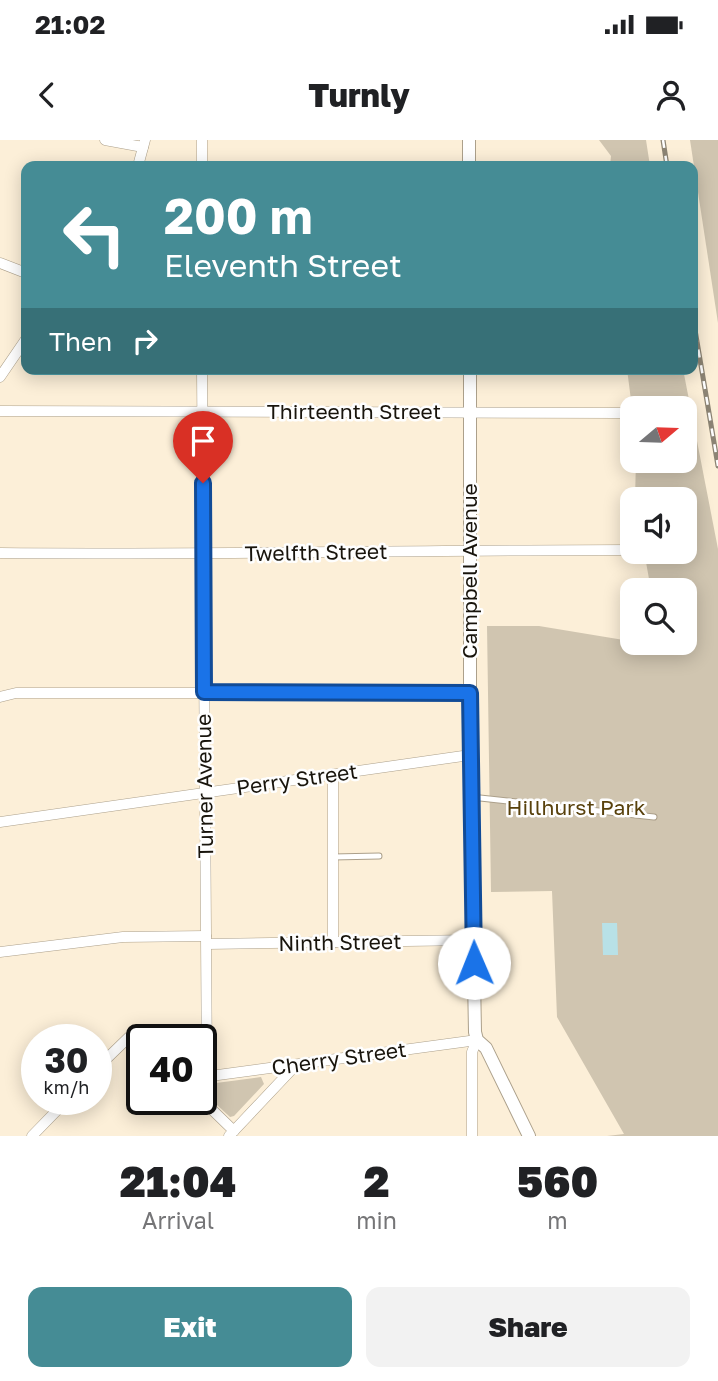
<!DOCTYPE html>
<html lang="en">
<head>
<meta charset="utf-8">
<style>
  :root { --surface:#fff; --page:#f2f2f2; --text:#202124; --muted:#757577; --accent:#458c95 }
  body { margin:0; font-family:"Golos Text",sans-serif; background:var(--page); color:var(--text); height:100vh; display:flex; flex-direction:column; font-size:26px; white-space:nowrap }
  * { box-sizing:border-box; margin:0 }
  p { font-size:23px; color:var(--muted) }
  .icon { flex:none; width:38px; height:38px; fill:none; stroke:currentColor; stroke-width:2; stroke-linecap:round; stroke-linejoin:round }
  .map { position:relative; height:996px; overflow:hidden }
  .panel { display:flex; flex-direction:column; background:var(--surface); flex:1 }
  .panel>* { flex:none }
  .top-card { position:absolute; left:21px; top:21px; width:677px; height:214px; border-radius:14px; box-shadow:0 4px 18px #0003; background:#458c95; color:#fff; overflow:hidden }
  .needle { width:46px; rotate:71deg }
  .buttons { position:absolute; left:620px; top:256px; display:grid; gap:14px }
  .buttons a { display:grid; place-items:center; width:77px; height:77px; border-radius:14px; background:var(--surface); box-shadow:0 4px 18px #0003; font-size:35px }
  .speed { position:absolute; left:21px; top:884px; display:flex; gap:14px; font-size:35px; font-weight:700; text-align:center }
  .speed>* { display:grid; place-content:center; width:91px; height:91px; border-radius:50%; background:var(--surface); box-shadow:0 4px 18px #0003; line-height:1 }
  .speed small { font-size:18px; font-weight:400 }
  .speed .limit { border:4px solid #111; border-radius:10px; background:#fff; color:#111 }
  .pin { position:absolute; display:grid; place-items:center; width:60px; height:60px; color:#fff; margin:-72px -30px; border-radius:50% 50% 50% 0; rotate:-45deg; box-shadow:0 0 7px #0007 }
  .pin .icon { rotate:45deg }
  .me { position:absolute; width:77px; margin:-38px; rotate:359deg; stroke-linejoin:round; filter:drop-shadow(0 0 5px #0008) }
  .turn { display:flex; align-items:center; gap:24px; height:147px; padding:0 28px; font-size:32px }
  .turn .icon { width:91px; height:91px; stroke-width:2.5 }
  .turn b { display:block; font-size:49px; line-height:60px }
  .then { display:flex; align-items:center; height:66px; padding:0 28px; background:#0003; gap:14px; font-size:26px }
  .eta { display:flex; justify-content:space-evenly; align-items:center; height:119px; text-align:center }
  .eta b { font-size:42px; font-weight:800; line-height:49px }
  .cta { display:flex; gap:14px; margin-top:auto; padding:14px 28px }
  .cta a { flex:1; height:80px; border-radius:14px; background:var(--accent); color:#fff; font-size:28px; font-weight:800; line-height:80px; text-align:center }
  .cta a+a { background:var(--page); color:var(--text) }
  .status { display:flex; justify-content:space-between; align-items:center; height:49px; padding:0 35px; background:var(--surface); direction:ltr }
  .status svg { height:19px; fill:currentColor }
  header { display:flex; justify-content:space-between; align-items:center; height:91px; padding:0 28px; background:var(--surface); font-size:32px; font-weight:800 }
  .map>svg:first-child { display:block }
  .green { fill:#d0c5b0 }
  .water { fill:#b8e1e7 }
  .lines { fill:none; stroke-linecap:round; stroke-linejoin:round }
  .service-casing { stroke:#aca08b; stroke-width:7 }
  .minor-casing { stroke:#aca08b; stroke-width:11 }
  .tertiary-casing { stroke:#aca08b; stroke-width:14 }
  .service { stroke:#fff; stroke-width:5 }
  .minor { stroke:#fff; stroke-width:10 }
  .tertiary { stroke:#fff; stroke-width:12 }
  .rail-casing { stroke:#8c8474; stroke-width:5 }
  .rail { stroke:#fefefe; stroke-width:2.5; stroke-dasharray:8; stroke-linecap:butt }
  .route-casing { stroke:#114b97; stroke-width:18 }
  .route { stroke:#1a73e8; stroke-width:12 }
  .labels { text-anchor:middle; stroke-width:5; stroke-linejoin:round; paint-order:stroke }
  .street-label { font-size:21px; fill:#18140c; stroke:#fefefe }
  .park-label { font-size:21px; fill:#58410c; stroke:#fefefe }
</style>
</head>
<body>
<div class="status"><b>21:02</b><svg viewBox="0 0 49 12"><path d="M0 12V9h3v3zM5 12V6h3v6zM10 12V3h3v9zM15 12V0h3v12zM26 1h20v11H26zM47 4h2v5h-2z"/></svg></div>
<header><svg class="icon" aria-label="back" viewBox="0 0 24 24"><path d="M15 5l-7 7 7 7"/></svg>Turnly<svg class="icon" aria-label="person" viewBox="0 0 24 24"><circle cx="12" cy="8" r="4"/><path d="M4 21q1-7 8-7t8 7"/></svg></header>
<div class="map">
<svg width="718" height="996" viewBox="0 0 718 996">
  <rect width="100%" height="100%" fill="#fcefd8"/>
  <g class="green">
    <path d="M599,0H646L650,26H610L611,16Z"/>
    <path d="M690,0H718V183Z"/>
    <path d="M627,229H683L718,409V996H607L624,994L557,877L552,751L491,752L487,486H539L654,505V502H684V450H651L644,411H684V359H635L636,320H684V268H632Z"/>
    <path d="M261,937L264,944L234,976L230,977L201,950V945Z"/>
  </g>
  <path class="water" d="M602,783H617L618,815H603Z"/>
  <g class="lines">
    <defs>
      <g id="service">
        <path d="M471,657L654,677"/>
        <path d="M333,717L379,716"/>
      </g>
      <g id="minor">
        <path d="M105,0L143,7"/>
        <path d="M138,26L145,0"/>
        <path d="M202,26V0"/>
        <path d="M0,123L26,133"/>
        <path d="M202,229L207,936"/>
        <path d="M0,237L26,199"/>
        <path d="M0,271L624,273"/>
        <path d="M0,413C211,415 421,410 632,410"/>
        <path d="M0,557L16,553H470"/>
        <path d="M0,682L470,615"/>
        <path d="M333,803V634"/>
        <path d="M207,804L474,800"/>
        <path d="M0,812L123,797L206,796"/>
        <path d="M96,929L129,897L142,905"/>
        <path d="M203,937L477,900L472,912V996"/>
        <path d="M201,959L234,991"/>
        <path d="M32,996L68,959"/>
        <path d="M229,996L295,926"/>
      </g>
      <g id="tertiary">
        <path d="M469,0V26"/>
        <path d="M470,229V615L475,892L477,900L486,908L529,996"/>
      </g>
    </defs>
    <use href="#service" class="service-casing"/>
    <use href="#minor" class="minor-casing"/>
    <use href="#tertiary" class="tertiary-casing"/>
    <use href="#service" class="service"/>
    <use href="#minor" class="minor"/>
    <use href="#tertiary" class="tertiary"/>
    <defs>
      <g id="rail">
        <path d="M663,0L667,26"/>
        <path d="M693,178L718,326"/>
      </g>
    </defs>
    <use href="#rail" class="rail-casing"/>
    <use href="#rail" class="rail"/>
  </g>
  <g class="lines">
    <defs>
      <path id="route" d="M203,343L204,552L470,553L474,823"/>
    </defs>
    <use href="#route" class="route-casing"/>
    <use href="#route" class="route"/>
  </g>
  <g class="labels">
    <g class="street-label">
      <text x="354" y="279">Thirteenth Street</text>
      <text transform="translate(316 413) rotate(-1)" y="7">Twelfth Street</text>
      <text transform="translate(470 431) rotate(-90)" y="7">Campbell Avenue</text>
      <text transform="translate(297 640) rotate(-8)" y="7">Perry Street</text>
      <text transform="translate(205 646) rotate(-91)" y="7">Turner Avenue</text>
      <text transform="translate(340 803) rotate(-1)" y="7">Ninth Street</text>
      <text transform="translate(339 919) rotate(-8)" y="7">Cherry Street</text>
    </g>
    <g class="park-label">
      <text x="576" y="675">Hillhurst Park</text>
    </g>
  </g>
</svg>
<div class="buttons">
<a><svg class="needle" viewBox="-14 -14 28 28"><path d="M0-13l5 13h-10z" fill="#e53935"/><path d="M0 13l5-13h-10z" fill="#757577"/></svg></a>
<a><svg class="icon" aria-label="sound" viewBox="0 0 24 24"><path d="M4 9h4l5-4v14l-5-4H4zM17 9q2 3 0 6"/></svg></a>
<a><svg class="icon" aria-label="search" viewBox="0 0 24 24"><circle cx="10" cy="10" r="6"/><path d="M15 15l6 6"/></svg></a>
</div>
<div class="speed"><div>30<small>km/h</small></div><div class="limit">40</div></div>
<div class="pin" style="left:203px;top:343px;background:#d93025"><svg class="icon" aria-label="arrive" viewBox="0 0 24 24"><path d="M6 21V4h12l-3 4 3 4H6"/></svg></div>
<svg class="me" style="left:474px;top:823px" viewBox="-20 -20 40 40"><circle r="19" fill="#fff"/><path d="M0-13L10 11 0 6-10 11z" fill="#1a73e8"/></svg>
<div class="top-card">
<div class="turn"><svg class="icon" aria-label="left" viewBox="0 0 24 24"><path d="M17 20v-9H6M10 6l-5 5 5 5"/></svg><div><b>200 m</b>Eleventh Street</div></div>
<div class="then">Then<svg class="icon" aria-label="right" viewBox="0 0 24 24"><path d="M7 20v-9h11M14 6l5 5-5 5"/></svg></div>
</div>
</div>
<section class="panel">
<div class="eta">
<div><b>21:04</b><p>Arrival</p></div>
<div><b>2</b><p>min</p></div>
<div><b>560</b><p>m</p></div>
</div>
<div class="cta"><a>Exit</a><a>Share</a></div>
</section>
</body>
</html>
